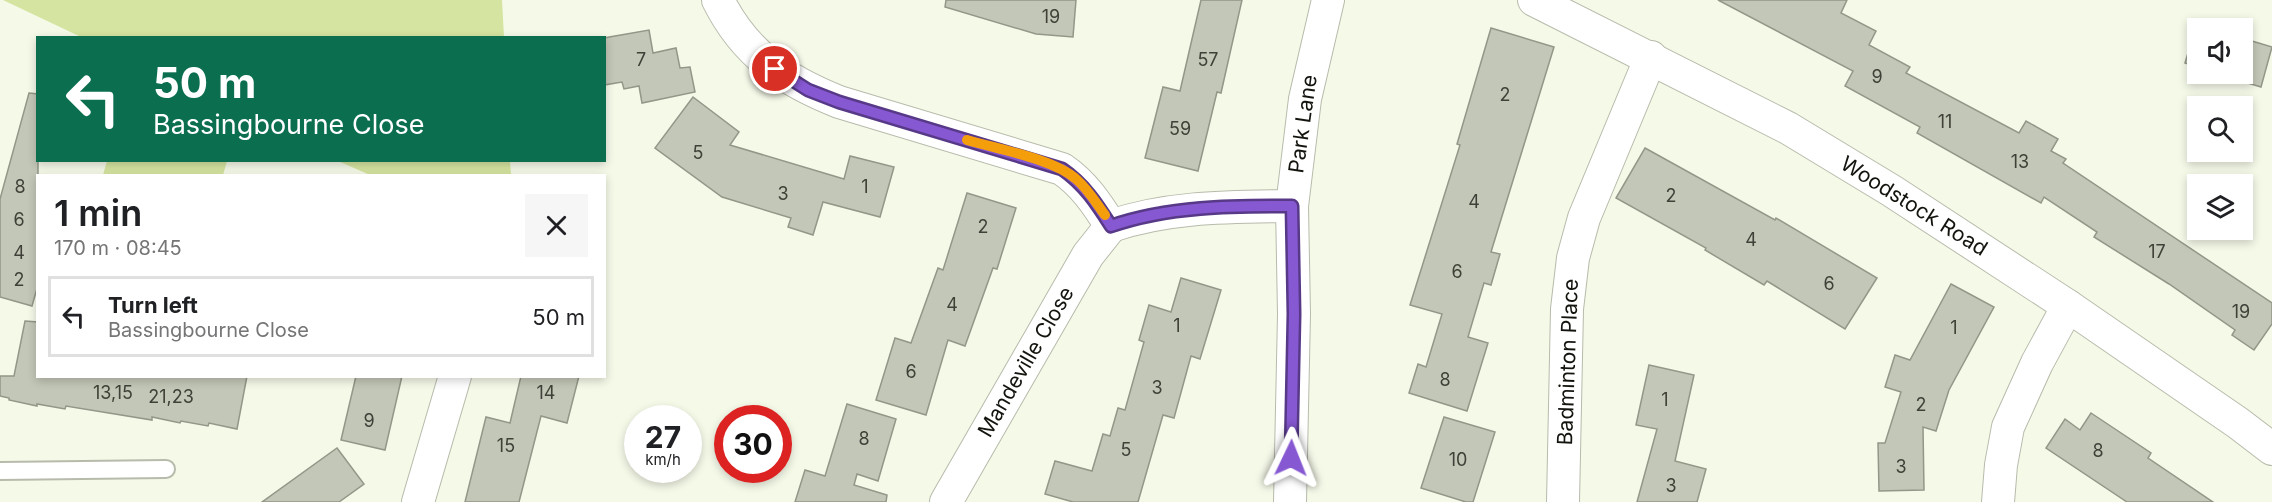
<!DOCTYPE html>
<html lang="en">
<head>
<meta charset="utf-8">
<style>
  :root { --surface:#fff; --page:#f6f6f6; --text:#202124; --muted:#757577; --line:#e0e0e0 }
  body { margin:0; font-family:Inter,sans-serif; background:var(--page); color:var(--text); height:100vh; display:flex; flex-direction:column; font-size:22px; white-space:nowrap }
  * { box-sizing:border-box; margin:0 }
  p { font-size:20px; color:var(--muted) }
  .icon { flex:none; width:33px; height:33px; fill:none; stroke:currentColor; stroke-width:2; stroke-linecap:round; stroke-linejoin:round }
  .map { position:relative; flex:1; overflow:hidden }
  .details { position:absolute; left:36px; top:174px; width:570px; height:204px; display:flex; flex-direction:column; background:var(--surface); border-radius:0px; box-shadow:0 3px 9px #0003 }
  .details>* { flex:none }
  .hud { position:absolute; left:36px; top:36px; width:570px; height:126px; border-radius:0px; box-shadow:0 3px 9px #0003; background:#0b6e4f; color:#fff; overflow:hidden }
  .fabs { position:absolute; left:2187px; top:18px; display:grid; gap:12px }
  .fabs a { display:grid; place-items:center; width:66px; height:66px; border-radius:0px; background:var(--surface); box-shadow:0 3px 9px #0003; font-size:30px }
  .speed { position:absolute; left:624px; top:405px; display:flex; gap:12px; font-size:30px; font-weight:700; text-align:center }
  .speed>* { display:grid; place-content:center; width:78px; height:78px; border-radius:50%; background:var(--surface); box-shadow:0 3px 9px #0003; line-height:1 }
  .speed small { font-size:15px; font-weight:400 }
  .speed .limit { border:9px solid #d22; background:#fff; color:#111 }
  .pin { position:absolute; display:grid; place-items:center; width:51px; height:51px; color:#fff; margin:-26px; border:3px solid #fff; border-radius:50%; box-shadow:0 2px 6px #0007 }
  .me { position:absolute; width:66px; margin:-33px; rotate:2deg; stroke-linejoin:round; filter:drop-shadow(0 0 4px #0008) }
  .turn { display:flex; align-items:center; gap:21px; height:126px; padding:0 18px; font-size:27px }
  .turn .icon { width:78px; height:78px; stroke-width:2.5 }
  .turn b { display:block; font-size:42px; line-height:51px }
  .round { display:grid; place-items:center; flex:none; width:63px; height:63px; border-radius:0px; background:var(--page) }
  .head { display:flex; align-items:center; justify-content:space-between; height:102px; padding:0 18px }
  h1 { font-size:36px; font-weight:600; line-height:45px }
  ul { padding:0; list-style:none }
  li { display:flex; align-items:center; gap:18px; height:81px; margin:0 12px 9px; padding:0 6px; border:3px solid var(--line); border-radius:0px }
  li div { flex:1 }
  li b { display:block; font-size:22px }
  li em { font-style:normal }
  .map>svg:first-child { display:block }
  .green { fill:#d5e4a0 }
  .building { fill:#c3c7b7; stroke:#939788; stroke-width:1.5 }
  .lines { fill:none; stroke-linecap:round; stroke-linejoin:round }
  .service-casing { stroke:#b7bbab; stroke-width:20 }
  .minor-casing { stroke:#b7bbab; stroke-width:34 }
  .service { stroke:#fff; stroke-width:16 }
  .minor { stroke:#fff; stroke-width:32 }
  .route-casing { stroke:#573988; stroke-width:15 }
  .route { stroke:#8658d1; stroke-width:10 }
  .slow { stroke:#f59e0b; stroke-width:10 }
  .labels { text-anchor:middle; stroke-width:4.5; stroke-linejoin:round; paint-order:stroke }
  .number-label { font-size:18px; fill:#3f4138 }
  .street-label { font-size:21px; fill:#13140e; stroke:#fff }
</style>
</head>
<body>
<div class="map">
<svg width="2272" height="502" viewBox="0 0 2272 502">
  <rect width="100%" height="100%" fill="#f5f9e8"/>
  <g class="green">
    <path d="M3,0H502L504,37H81Z"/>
    <path d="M107,161V160L227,161L223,175H103Z"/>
    <path d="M338,161H510L511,175H370Z"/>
  </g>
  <g class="building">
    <path d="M946,0H1076L1073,37L1036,34L945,7Z"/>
    <path d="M1201,0H1242L1221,93L1217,92L1198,171L1145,158L1163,87L1180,91Z"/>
    <path d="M1718,0H1847L1841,13L1876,31L1869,45L1910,67L1906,73L2019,133L2026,121L2058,139L2051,151L2066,159L2063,163L2272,303V324L2254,350L2232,335L2235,330L2169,284L2094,237L2097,232L2044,197L2041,203L1917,133L1920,127L1845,86L1853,71Z"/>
    <path d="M2197,23L2213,28H2198V67L2185,63Z"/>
    <path d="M1491,28L1554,47L1491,252L1500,254L1491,285L1484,283L1468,337L1488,343L1467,411L1409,393L1418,364L1426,367L1442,314L1410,305L1460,145L1457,144Z"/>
    <path d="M649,30L653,53L676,48L680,68L690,67L695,92L642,103L639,86L624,89L622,82L604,85V38Z"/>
    <path d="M2242,38L2272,47L2261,87L2218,74H2242Z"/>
    <path d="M29,93L38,94V285L32,306L0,297V199Z"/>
    <path d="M693,97L739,132L730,145L844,179L850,156L894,167L880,217L823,202L813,235L788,227L791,218L722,197L655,148Z"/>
    <path d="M1645,148L1775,220L1776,218L1877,278L1845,329L1767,281L1764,285L1705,250L1706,248L1616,198Z"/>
    <path d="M967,193L1016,208L997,269L993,268L965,346L948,340L926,415L876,400L895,338L911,343L938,268L943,270Z"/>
    <path d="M1181,278L1221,290L1200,359L1191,356L1174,418L1163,415L1138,502H1073L1045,494L1055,461L1092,471L1103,434L1110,436L1118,408L1125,410L1144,342L1139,340L1149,305L1171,312Z"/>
    <path d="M1951,284L1994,307L1949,390L1936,431L1923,427L1924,490L1879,491L1878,443H1885L1901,392L1885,387L1895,355L1910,360Z"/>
    <path d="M25,321L38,322V376H247L237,429L209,423L208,426L181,421L180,423L152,417V420L66,406L65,409L37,404V406L9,400V398L0,396V376H14Z"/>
    <path d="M1649,365L1694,375L1675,461L1706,469L1697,502H1637L1657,429L1636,425Z"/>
    <path d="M356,376H402L385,450L341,440Z"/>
    <path d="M521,376H579L567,423L541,416L519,502H465L486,417L510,423Z"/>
    <path d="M847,404L896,419L878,481L857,474L854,485L887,495L886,502H795L805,470L825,476Z"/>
    <path d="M2091,413L2151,453L2148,458L2213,502H2127L2046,448L2065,419L2080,430Z"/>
    <path d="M1444,417L1495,432L1473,502H1466L1421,488Z"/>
    <path d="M337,448L364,484L339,502H262Z"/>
  </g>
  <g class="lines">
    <defs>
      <path id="service" d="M0,471L166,469"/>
      <g id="minor">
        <path d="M718,0C745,54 784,80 839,102L1062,169C1084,184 1097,204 1111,226C1169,206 1231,207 1292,206"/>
        <path d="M1534,0L1788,128L1892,191L2068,306L2238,423L2272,449"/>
        <path d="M418,502L455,376"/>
        <path d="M946,502L1088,255L1111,226"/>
        <path d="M1290,502L1294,314L1292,206L1305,99L1328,0"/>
        <path d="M1563,502L1567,309L1573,258L1584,218L1651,57"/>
        <path d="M1998,502L2001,465L2008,427L2037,363L2068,306"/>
      </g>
    </defs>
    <use href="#service" class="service-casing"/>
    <use href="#minor" class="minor-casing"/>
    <use href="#service" class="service"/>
    <use href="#minor" class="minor"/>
  </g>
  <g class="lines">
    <defs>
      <path id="route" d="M775,69L808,90L839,102L1062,169C1084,184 1097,204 1111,226C1169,206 1231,206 1292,206L1294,314L1291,458"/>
    </defs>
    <use href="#route" class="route-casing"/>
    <use href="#route" class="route"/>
    <path class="slow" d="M967,140C997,149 1054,159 1076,179C1088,189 1096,203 1105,215"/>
  </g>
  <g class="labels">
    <g class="number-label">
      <text x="1051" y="23">19</text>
      <text x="641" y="66">7</text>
      <text x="1208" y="66">57</text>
      <text x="1877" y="83">9</text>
      <text x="1505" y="101">2</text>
      <text x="1945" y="128">11</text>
      <text x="1180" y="135">59</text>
      <text x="698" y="159">5</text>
      <text x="2020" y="168">13</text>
      <text x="20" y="193">8</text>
      <text x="865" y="193">1</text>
      <text x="783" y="200">3</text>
      <text x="1671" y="202">2</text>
      <text x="1474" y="208">4</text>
      <text x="19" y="226">6</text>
      <text x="983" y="233">2</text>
      <text x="1751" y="246">4</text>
      <text x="2157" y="258">17</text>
      <text x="19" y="259">4</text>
      <text x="1457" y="278">6</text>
      <text x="19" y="286">2</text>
      <text x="1829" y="290">6</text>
      <text x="952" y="311">4</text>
      <text x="2241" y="318">19</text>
      <text x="1177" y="332">1</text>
      <text x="1954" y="334">1</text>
      <text x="911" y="378">6</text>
      <text x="1445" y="386">8</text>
      <text x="1157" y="394">3</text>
      <text x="113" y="399">13,15</text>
      <text x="546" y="399">14</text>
      <text x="171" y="403">21,23</text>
      <text x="1665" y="406">1</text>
      <text x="1921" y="411">2</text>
      <text x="369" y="427">9</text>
      <text x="864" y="445">8</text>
      <text x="506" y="452">15</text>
      <text x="1126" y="456">5</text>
      <text x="2098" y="457">8</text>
      <text x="1458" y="466">10</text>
      <text x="1901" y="473">3</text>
      <text x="1671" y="492">3</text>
    </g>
    <g class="street-label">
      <text transform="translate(1303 124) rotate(-82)" y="7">Park Lane</text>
      <text transform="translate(1914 206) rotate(32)" y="7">Woodstock Road</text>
      <text transform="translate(1026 362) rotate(-60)" y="7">Mandeville Close</text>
      <text transform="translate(1568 362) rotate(-88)" y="7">Badminton Place</text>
    </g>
  </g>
</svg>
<div class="fabs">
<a><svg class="icon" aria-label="sound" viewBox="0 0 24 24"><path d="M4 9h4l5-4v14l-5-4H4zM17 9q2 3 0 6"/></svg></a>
<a><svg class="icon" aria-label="search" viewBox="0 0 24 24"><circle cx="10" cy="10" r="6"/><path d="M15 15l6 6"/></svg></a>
<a><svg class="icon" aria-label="layers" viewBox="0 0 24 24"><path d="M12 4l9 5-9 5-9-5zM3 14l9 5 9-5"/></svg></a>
</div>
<div class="speed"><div>27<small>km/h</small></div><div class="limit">30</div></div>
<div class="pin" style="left:775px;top:69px;background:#d93025"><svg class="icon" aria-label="arrive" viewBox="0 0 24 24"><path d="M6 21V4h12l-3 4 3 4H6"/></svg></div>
<svg class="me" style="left:1291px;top:458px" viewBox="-20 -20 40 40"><path d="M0-17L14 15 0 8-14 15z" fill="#8658d1" stroke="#fff" stroke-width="4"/></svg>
<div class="hud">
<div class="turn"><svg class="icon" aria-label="left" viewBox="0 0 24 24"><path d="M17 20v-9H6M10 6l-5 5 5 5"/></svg><div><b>50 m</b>Bassingbourne Close</div></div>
</div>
<section class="details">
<div class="head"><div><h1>1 min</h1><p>170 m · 08:45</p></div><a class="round"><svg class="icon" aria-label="close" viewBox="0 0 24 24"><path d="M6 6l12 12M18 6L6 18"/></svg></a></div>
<ul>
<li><svg class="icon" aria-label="left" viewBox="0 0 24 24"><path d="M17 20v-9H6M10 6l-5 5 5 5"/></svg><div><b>Turn left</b><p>Bassingbourne Close</p></div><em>50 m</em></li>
</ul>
</section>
</div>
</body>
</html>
